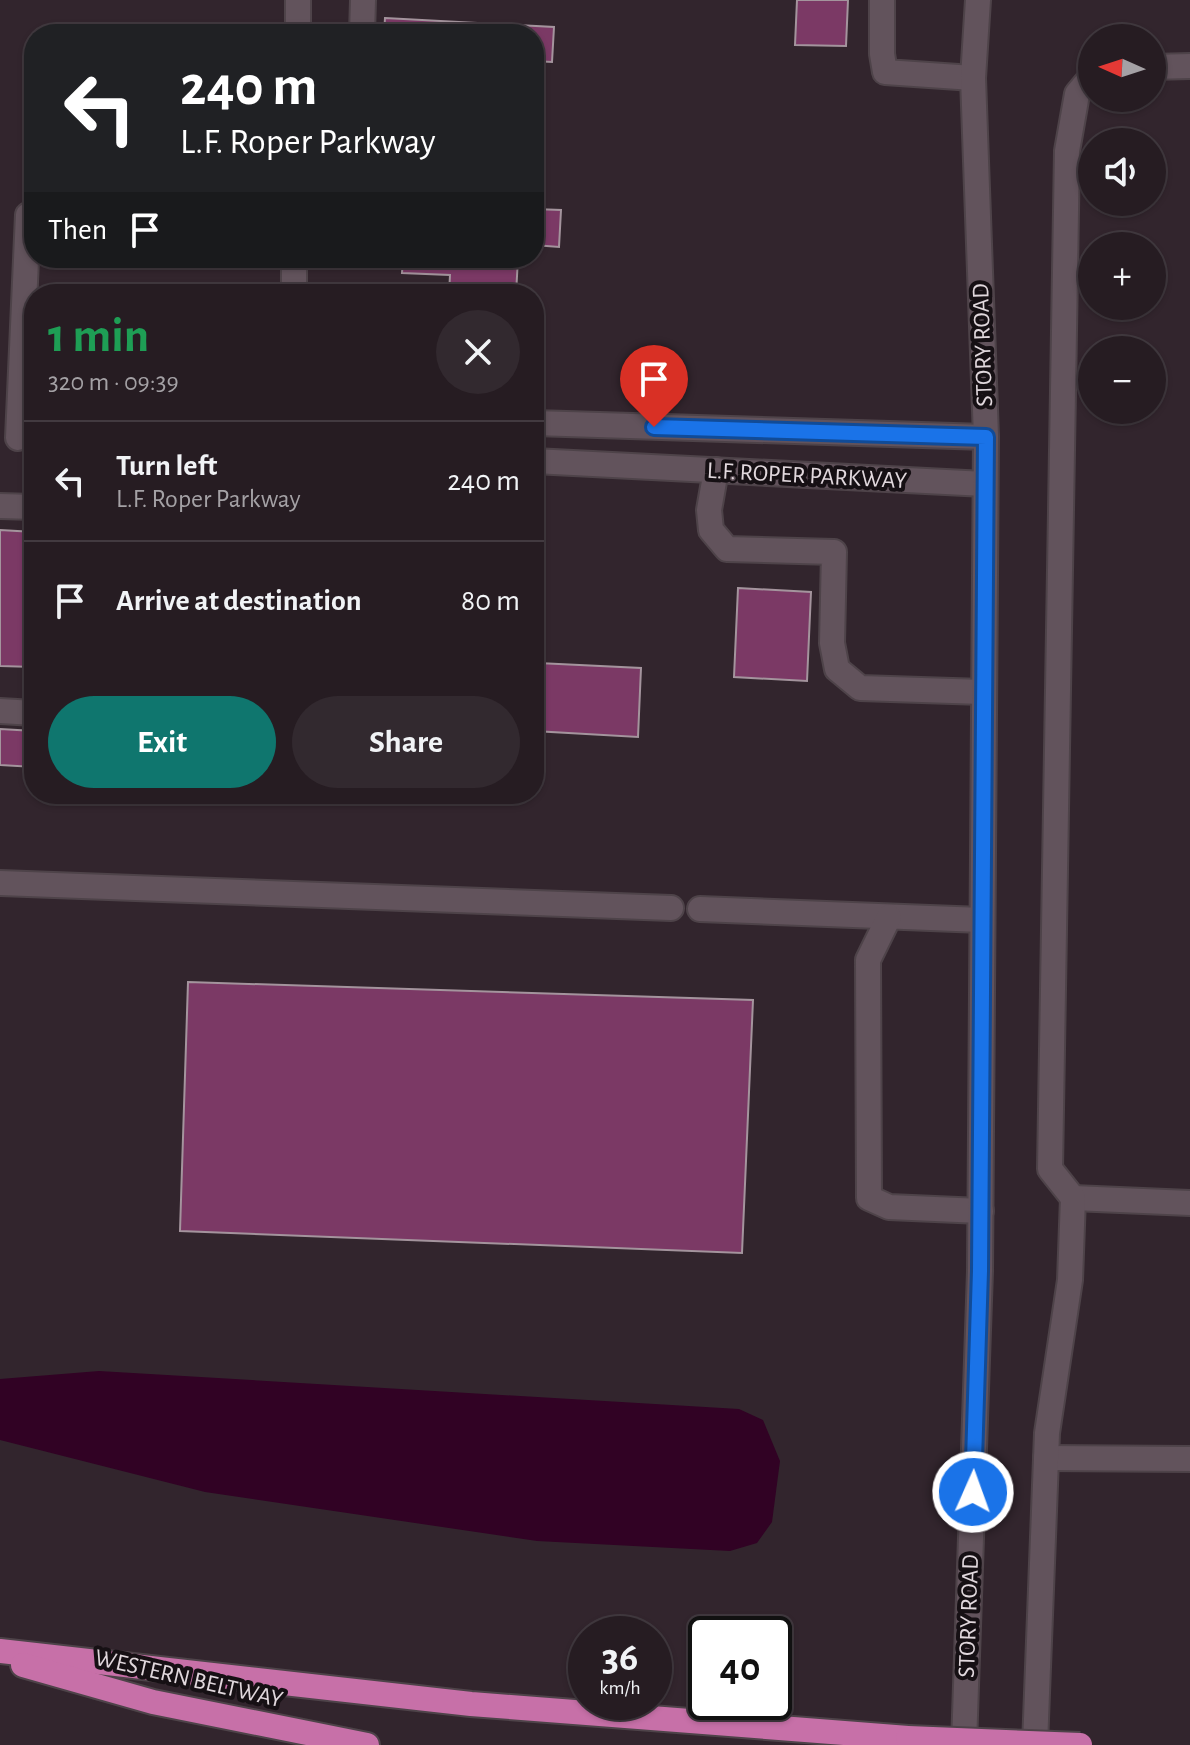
<!DOCTYPE html>
<html lang="en">
<head>
<meta charset="utf-8">
<style>
  :root { --surface:#261c22; --page:#32292f; --text:#f1f3f6; --muted:#a4a1a5; --line:#423a40; --accent:#0f766e }
  body { margin:0; font-family:"Alegreya Sans",sans-serif; background:var(--page); color:var(--text); height:100vh; display:flex; flex-direction:column; font-size:30px; white-space:nowrap }
  * { box-sizing:border-box; margin:0 }
  p { font-size:26px; color:var(--muted) }
  .icon { flex:none; width:44px; height:44px; fill:none; stroke:currentColor; stroke-width:2; stroke-linecap:round; stroke-linejoin:round }
  .map { position:relative; flex:1; overflow:hidden }
  .details { position:absolute; left:24px; top:284px; width:520px; height:520px; display:flex; flex-direction:column; background:var(--surface); border-radius:32px; box-shadow:0 2px 6px #0004,0 0 0 2px var(--line) }
  .details>* { flex:none }
  .guide { position:absolute; left:24px; top:24px; width:520px; height:244px; border-radius:32px; box-shadow:0 2px 6px #0004,0 0 0 2px var(--line); background:#202124; color:#fff; overflow:hidden }
  .needle { width:52px; rotate:273deg }
  .fabs { position:absolute; left:1078px; top:24px; display:grid; gap:16px }
  .fabs a { display:grid; place-items:center; width:88px; height:88px; border-radius:50%; background:var(--surface); box-shadow:0 2px 6px #0004,0 0 0 2px var(--line); font-size:40px }
  .speed { position:absolute; left:568px; top:1616px; display:flex; gap:16px; font-size:40px; font-weight:700; text-align:center }
  .speed>* { display:grid; place-content:center; width:104px; height:104px; border-radius:50%; background:var(--surface); box-shadow:0 2px 6px #0004,0 0 0 2px var(--line); line-height:1 }
  .speed small { font-size:20px; font-weight:400 }
  .speed .limit { border:4px solid #111; border-radius:12px; background:#fff; color:#111 }
  .pin { position:absolute; display:grid; place-items:center; width:68px; height:68px; color:#fff; margin:-82px -34px; border-radius:50% 50% 50% 0; rotate:-45deg; box-shadow:0 0 8px #0007 }
  .pin .icon { rotate:45deg }
  .me { position:absolute; width:88px; margin:-44px; rotate:2deg; stroke-linejoin:round; filter:drop-shadow(0 0 6px #0008) }
  .turn { display:flex; align-items:center; gap:28px; height:168px; padding:0 24px; font-size:36px }
  .turn .icon { width:104px; height:104px; stroke-width:2.5 }
  .turn b { display:block; font-size:56px; line-height:68px }
  .then { display:flex; align-items:center; height:76px; padding:0 24px; background:#0003; gap:16px; font-size:30px }
  .round { display:grid; place-items:center; flex:none; width:84px; height:84px; border-radius:42px; background:var(--page) }
  .overview { display:flex; align-items:center; justify-content:space-between; height:136px; padding:0 24px }
  h1 { font-size:48px; font-weight:700; line-height:60px; color:#1e9e55 }
  .action { display:flex; gap:16px; margin-top:auto; padding:16px 24px }
  .action a { flex:1; height:92px; border-radius:48px; background:var(--accent); color:#fff; font-size:32px; font-weight:700; line-height:92px; text-align:center }
  .action a+a { background:var(--page); color:var(--text) }
  ul { padding:0; list-style:none }
  li { display:flex; align-items:center; gap:24px; height:120px; padding:0 24px; border-top:2px solid var(--line) }
  li div { flex:1 }
  li b { display:block; font-size:30px }
  li em { font-style:normal }
  .map>svg:first-child { display:block }
  .water { fill:#310224 }
  .building { fill:#7b3965; stroke:#a4949d; stroke-width:2 }
  .lines { fill:none; stroke-linecap:round; stroke-linejoin:round }
  .minor-casing { stroke:#4e4349; stroke-width:28 }
  .highway-casing { stroke:#4e4349; stroke-width:28 }
  .minor { stroke:#62535c; stroke-width:24 }
  .highway { stroke:#c770a8; stroke-width:24 }
  .highway-bridge-casing { stroke:#4e4349; stroke-width:28; stroke-linecap:butt }
  .highway-bridge { stroke:#c770a8; stroke-width:24 }
  .route-casing { stroke:#114b97; stroke-width:20 }
  .route { stroke:#1a73e8; stroke-width:14 }
  .labels { text-anchor:middle; stroke-width:8; stroke-linejoin:round; paint-order:stroke }
  .street-label { font-size:24px; fill:#e1d8dd; stroke:#161014 }
</style>
</head>
<body>
<div class="map">
<svg width="1190" height="1745" viewBox="0 0 1190 1745">
  <rect width="100%" height="100%" fill="#32252d"/>
  <path class="water" d="M99,1371L739,1409L763,1420L780,1461L772,1522L757,1543L730,1551L537,1541L205,1492L0,1440V1379Z"/>
  <g class="building">
    <path d="M797,0H848L846,46L795,45Z"/>
    <path d="M385,18L554,27L552,62L534,61V34H384Z"/>
    <path d="M534,209L561,210L559,247L534,245Z"/>
    <path d="M403,258H518L516,294H449L450,275L402,273Z"/>
    <path d="M0,530L34,532V667L0,666Z"/>
    <path d="M738,588L811,592L807,681L734,677Z"/>
    <path d="M538,663L641,668L638,737L534,731Z"/>
    <path d="M0,729L34,731V767L0,765Z"/>
    <path d="M188,982L753,1000L742,1253L180,1231Z"/>
  </g>
  <g class="lines">
    <defs>
      <g id="minor">
        <path d="M882,0V54L885,72L973,78"/>
        <path d="M298,34V0"/>
        <path d="M362,34L363,0"/>
        <path d="M1152,67L1190,66"/>
        <path d="M294,294V258"/>
        <path d="M534,423L986,437"/>
        <path d="M18,438L28,215"/>
        <path d="M534,461L985,484"/>
        <path d="M716,470L709,510L711,530L727,549L834,552L832,643L837,669L860,688L983,692"/>
        <path d="M0,506L34,507"/>
        <path d="M0,711L34,713"/>
        <path d="M0,883L671,908"/>
        <path d="M700,909L982,920"/>
        <path d="M889,917L868,960L869,1198L889,1207L981,1211"/>
        <path d="M1073,1198L1190,1203"/>
        <path d="M1046,1458L1190,1459"/>
        <path d="M964,1745L980,1271L986,437L973,78L978,0"/>
        <path d="M1035,1745L1047,1433L1070,1280L1073,1198L1050,1169L1067,151L1077,94L1092,76"/>
      </g>
      <g id="highway">
        <path d="M0,1651L471,1704L908,1738"/>
        <path d="M23,1665L153,1702L367,1745"/>
      </g>
    </defs>
    <use href="#minor" class="minor-casing"/>
    <use href="#highway" class="highway-casing"/>
    <use href="#minor" class="minor"/>
    <use href="#highway" class="highway"/>
    <defs>
      <path id="highway-bridge" d="M908,1738L1080,1745"/>
    </defs>
    <use href="#highway-bridge" class="highway-bridge-casing"/>
    <use href="#highway-bridge" class="highway-bridge"/>
  </g>
  <g class="lines">
    <defs>
      <path id="route" d="M654,427L986,437L980,1271L973,1492"/>
    </defs>
    <use href="#route" class="route-casing"/>
    <use href="#route" class="route"/>
  </g>
  <g class="labels">
    <g class="street-label">
      <text transform="translate(982 345) rotate(-92)" y="8">STORY ROAD</text>
      <text transform="translate(807 475) rotate(3)" y="8">L.F. ROPER PARKWAY</text>
      <text transform="translate(968 1616) rotate(-88)" y="8">STORY ROAD</text>
      <text transform="translate(189 1678) rotate(13)" y="8">WESTERN BELTWAY</text>
    </g>
  </g>
</svg>
<div class="fabs">
<a><svg class="needle" viewBox="-14 -14 28 28"><path d="M0-13l5 13h-10z" fill="#e53935"/><path d="M0 13l5-13h-10z" fill="#a4a1a5"/></svg></a>
<a><svg class="icon" aria-label="sound" viewBox="0 0 24 24"><path d="M4 9h4l5-4v14l-5-4H4zM17 9q2 3 0 6"/></svg></a>
<a>+</a>
<a>−</a>
</div>
<div class="speed"><div>36<small>km/h</small></div><div class="limit">40</div></div>
<div class="pin" style="left:654px;top:427px;background:#d93025"><svg class="icon" aria-label="arrive" viewBox="0 0 24 24"><path d="M6 21V4h12l-3 4 3 4H6"/></svg></div>
<svg class="me" style="left:973px;top:1492px" viewBox="-20 -20 40 40"><circle r="17" fill="#1a73e8" stroke="#fff" stroke-width="3"/><path d="M0-11L8 9 0 5-8 9z" fill="#fff"/></svg>
<div class="guide">
<div class="turn"><svg class="icon" aria-label="left" viewBox="0 0 24 24"><path d="M17 20v-9H6M10 6l-5 5 5 5"/></svg><div><b>240 m</b>L.F. Roper Parkway</div></div>
<div class="then">Then<svg class="icon" aria-label="arrive" viewBox="0 0 24 24"><path d="M6 21V4h12l-3 4 3 4H6"/></svg></div>
</div>
<section class="details">
<div class="overview"><div><h1>1 min</h1><p>320 m · 09:39</p></div><a class="round"><svg class="icon" aria-label="close" viewBox="0 0 24 24"><path d="M6 6l12 12M18 6L6 18"/></svg></a></div>
<ul>
<li><svg class="icon" aria-label="left" viewBox="0 0 24 24"><path d="M17 20v-9H6M10 6l-5 5 5 5"/></svg><div><b>Turn left</b><p>L.F. Roper Parkway</p></div><em>240 m</em></li>
<li><svg class="icon" aria-label="arrive" viewBox="0 0 24 24"><path d="M6 21V4h12l-3 4 3 4H6"/></svg><div><b>Arrive at destination</b></div><em>80 m</em></li>
</ul>
<div class="action"><a>Exit</a><a>Share</a></div>
</section>
</div>
</body>
</html>
